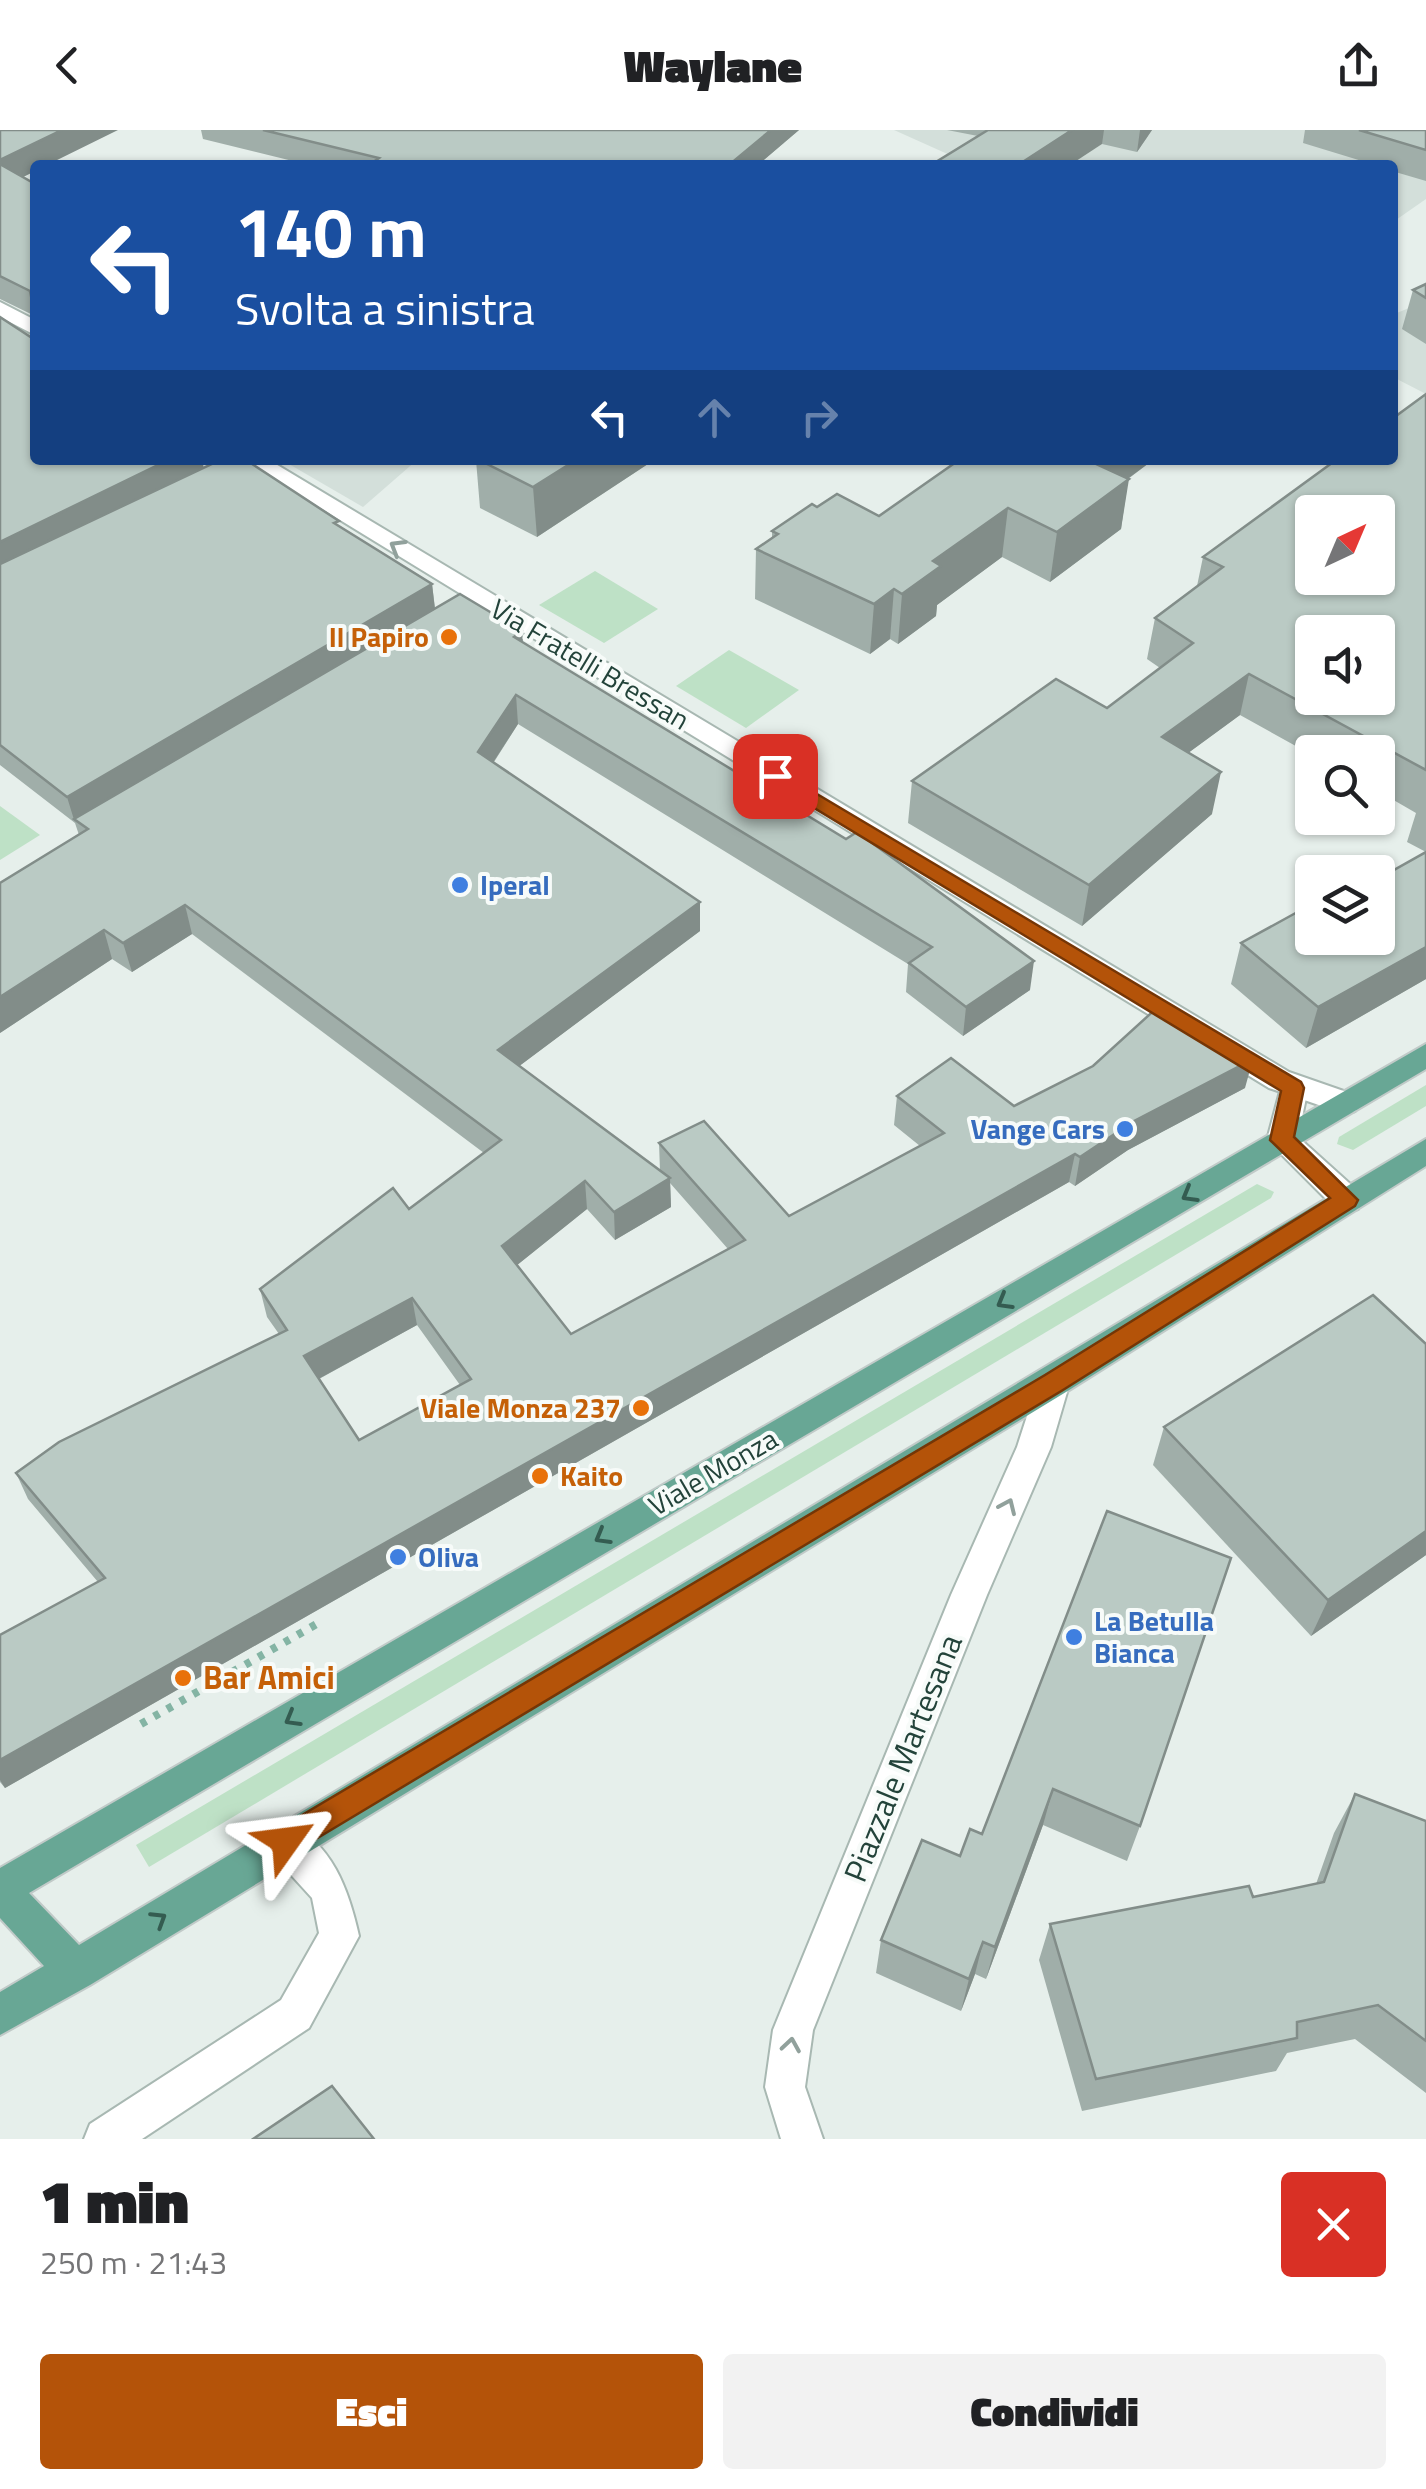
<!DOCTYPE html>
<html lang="it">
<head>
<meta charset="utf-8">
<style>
  :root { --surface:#fff; --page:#f2f2f2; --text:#202124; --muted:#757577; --accent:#b45309 }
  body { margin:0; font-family:"Titillium Web",sans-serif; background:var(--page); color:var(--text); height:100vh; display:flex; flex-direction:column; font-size:38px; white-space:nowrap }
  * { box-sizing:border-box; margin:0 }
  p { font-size:32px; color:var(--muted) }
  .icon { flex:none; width:55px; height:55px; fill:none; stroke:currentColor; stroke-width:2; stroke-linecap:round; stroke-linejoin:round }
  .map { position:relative; height:2009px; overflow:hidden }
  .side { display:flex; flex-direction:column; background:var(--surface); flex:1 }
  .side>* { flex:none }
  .banner { position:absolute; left:30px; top:30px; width:1368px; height:305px; border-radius:10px; box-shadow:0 2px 8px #0004; background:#1a4fa0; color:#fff; overflow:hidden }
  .needle { width:65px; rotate:44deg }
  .fabs { position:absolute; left:1295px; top:365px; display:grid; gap:20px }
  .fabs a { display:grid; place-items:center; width:100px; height:100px; border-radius:10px; background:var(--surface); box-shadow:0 2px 8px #0004; font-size:50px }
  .pin { position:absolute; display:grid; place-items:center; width:85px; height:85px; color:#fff; margin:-42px; border-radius:20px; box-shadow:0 5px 15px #0006 }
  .me { position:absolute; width:110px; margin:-55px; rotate:59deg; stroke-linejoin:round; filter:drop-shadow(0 0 8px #0008) }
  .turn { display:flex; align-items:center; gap:35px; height:210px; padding:0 40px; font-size:45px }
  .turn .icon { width:130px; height:130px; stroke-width:2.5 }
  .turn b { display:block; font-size:70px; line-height:85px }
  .lanes { display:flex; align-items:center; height:95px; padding:0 40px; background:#0003; justify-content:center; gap:50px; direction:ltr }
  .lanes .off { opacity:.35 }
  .round { display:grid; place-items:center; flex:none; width:105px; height:105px; border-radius:10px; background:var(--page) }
  .overview { display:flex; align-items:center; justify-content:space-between; height:170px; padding:0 40px }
  h1 { font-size:60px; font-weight:800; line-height:75px }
  .button { display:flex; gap:20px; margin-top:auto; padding:20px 40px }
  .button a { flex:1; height:115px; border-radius:10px; background:var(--accent); color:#fff; font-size:40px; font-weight:800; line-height:115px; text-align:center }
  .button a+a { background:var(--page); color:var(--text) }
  header { display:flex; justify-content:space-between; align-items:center; height:130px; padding:0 40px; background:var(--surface); font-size:45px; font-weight:800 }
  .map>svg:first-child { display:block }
  .built { fill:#d3dfda }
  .green { fill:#bee1c6 }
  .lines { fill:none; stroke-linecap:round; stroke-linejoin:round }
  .lane-casing { stroke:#a8b8b2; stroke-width:4 }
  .street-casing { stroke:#a8b8b2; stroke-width:4 }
  .primary-casing { stroke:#c1cac8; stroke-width:4 }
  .path { stroke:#84b4a4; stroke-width:8; stroke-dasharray:6 9; stroke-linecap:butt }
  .lane { fill:#fff; fill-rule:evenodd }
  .street { fill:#fff; fill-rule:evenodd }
  .primary { fill:#68a795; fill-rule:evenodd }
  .wall { fill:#a0aea9; fill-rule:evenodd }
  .shaded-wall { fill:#828d89 }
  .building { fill:#bacac4; stroke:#828d89; stroke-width:2.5; fill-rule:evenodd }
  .oneway { stroke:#91a19c }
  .oneway2 { stroke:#345c51 }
  .route { fill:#b45309; stroke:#753606; stroke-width:2.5 }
  .food-dot { fill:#e8710a; stroke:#f7fbf9; stroke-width:4 }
  .shop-dot { fill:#3f7fe0; stroke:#f7fbf9; stroke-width:4 }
  .labels { text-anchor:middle; stroke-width:8; stroke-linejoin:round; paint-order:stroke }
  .food-label { font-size:28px; font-weight:bold; fill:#c56008; stroke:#f7fbf9; text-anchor:end }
  .street-label { font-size:28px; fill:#23433a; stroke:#f7fbf9 }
  .shop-label { font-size:28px; font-weight:bold; fill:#366cbe; stroke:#f7fbf9; text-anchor:start }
  .near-food-label { font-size:32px; font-weight:bold; fill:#c56008; stroke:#f7fbf9; text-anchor:start }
  .near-street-label { font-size:32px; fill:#23433a; stroke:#f7fbf9 }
</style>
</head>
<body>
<header><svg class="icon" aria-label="back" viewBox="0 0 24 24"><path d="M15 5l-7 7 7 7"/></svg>Waylane<svg class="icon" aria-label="share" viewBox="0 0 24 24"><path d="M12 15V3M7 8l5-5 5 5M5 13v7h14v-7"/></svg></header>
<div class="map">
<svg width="1426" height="2009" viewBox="0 0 1426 2009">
  <rect width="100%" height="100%" fill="#e6efeb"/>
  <g class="built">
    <path d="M894,0H1426V69L1393,92L1392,35H972Z"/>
    <path d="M1426,171V264L1393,247L1392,185Z"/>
    <path d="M282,330H417L363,377Z"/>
  </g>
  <g class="green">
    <path d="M595,441L658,479L604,513L539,475Z"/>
    <path d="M729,520L799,560L746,598L676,556Z"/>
    <path d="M0,676L40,705L0,730Z"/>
    <path d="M1426,955V976L1353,1020L1337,1014L1339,1007Z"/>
    <path d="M1257,1054L1274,1062L1271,1068L149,1737L136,1715Z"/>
  </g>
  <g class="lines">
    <defs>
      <g id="lane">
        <path d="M1293,947L1303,950L1308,958L1298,1007L1358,1061L1362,1070L1358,1079L1347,1082L1336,1079L1267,1010L1283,950Z"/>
        <path d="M285,1692C332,1711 349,1761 359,1806L309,1898L142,2009H84L90,1994L281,1870L319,1803L312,1768L272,1724L266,1711L272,1698Z"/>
      </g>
      <g id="street">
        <path d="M0,172L35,190V205L0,187Z"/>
        <path d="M242,330H269L1289,942L1355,965L1360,973L1355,981L1345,984L1269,958Z"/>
        <path d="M1054,1238L1066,1242L1070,1252L1051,1317L987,1465L813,1900L805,1957L823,2009H781L765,1957L773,1900L951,1465L1017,1317L1038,1252L1042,1242Z"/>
      </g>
      <path id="primary" d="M1426,914V939L29,1763L79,1815L1426,1009V1036L1066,1262L90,1855L0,1905V1862L44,1836L0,1788V1738Z"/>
    </defs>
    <use href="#lane" class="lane-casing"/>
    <use href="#street" class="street-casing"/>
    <use href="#primary" class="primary-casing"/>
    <path class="path" d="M141,1594L322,1491"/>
    <use href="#lane" class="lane"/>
    <use href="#street" class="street"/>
    <use href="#primary" class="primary"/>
  </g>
  <g class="wall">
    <path d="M0,0L35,35V41L23,47L35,54V186L0,169Z"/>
    <path d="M201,0H799L758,35H309L203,9Z"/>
    <path d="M947,0H1152L1137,22L1102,14L978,6Z"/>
    <path d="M1305,0H1426V51L1392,41V35H1375L1303,13Z"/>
    <path d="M1426,154V214L1402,199L1413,160Z"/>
    <path d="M0,187L202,330L204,338L340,397L432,454L435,478L522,501L523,512L1030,860L963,906L906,862L908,834L518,594L494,632L700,801L519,936L660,1041L659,1013L789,1086L920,1016L894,995L897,966L1014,976L1245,958L1128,1020L1075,1056L1069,1052L5,1658L0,1652V1505L98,1452L28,1369L16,1343L279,1204L267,1187L260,1159L409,1079L484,1023L192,804L132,842L112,829L0,903L79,705L75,693L0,635ZM670,1053L728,1119L571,1204L517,1135L587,1079L615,1110L671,1077ZM417,1195L460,1255L359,1310L319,1249Z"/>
    <path d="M1426,264V722L1407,712L1416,683L1378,661V622H1312V625L1240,585L1188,623L1212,684L1082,796L908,693L912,651L1107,578L1160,538L1147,529L1155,488L1197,456L1203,427Z"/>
    <path d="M476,330H654L537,407L480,378Z"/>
    <path d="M959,330H1153L1128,349L1121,399L1050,452L1002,427L937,475L936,486L898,514L890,509L870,524L755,469L756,419L772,408V401L817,377L879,386Z"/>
    <path d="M1426,722V849L1306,918L1231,854L1241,813L1312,808Z"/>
    <path d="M1426,1214V1425L1311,1506L1153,1335L1164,1297Z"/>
    <path d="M1107,1381L1140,1696L1127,1731L1043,1695L986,1849L975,1844L961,1881L876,1843L881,1810L982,1704Z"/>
    <path d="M1355,1664L1426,1691V1963L1355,1909L1287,1923L1276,1941L1082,1981L1039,1830L1050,1794L1253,1767L1316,1754L1334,1703Z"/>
  </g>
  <g class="shaded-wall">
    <path d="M62,0H118L47,35H35V41L3,57L0,46V30Z"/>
    <path d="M771,0H799L758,35H729Z"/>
    <path d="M1072,0H1104L1102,14L1070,35H1018Z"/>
    <path d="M1140,0H1152L1137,22Z"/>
    <path d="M168,330H202L204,341L0,443V412Z"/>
    <path d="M576,330H654L537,407L533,357Z"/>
    <path d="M1094,330H1153L1084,381L1092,332Z"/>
    <path d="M1129,349L1121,399L1050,452L1057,402Z"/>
    <path d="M1008,378L1002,427L937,475L936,486L898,514L902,464L933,431Z"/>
    <path d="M432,454L435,480L74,689L75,693L67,667Z"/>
    <path d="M894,459L890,509L870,524L874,474Z"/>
    <path d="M522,501L524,531L514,507Z"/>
    <path d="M1249,544L1240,585L1154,648L1162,607Z"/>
    <path d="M516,565L518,594L481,651L478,622Z"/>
    <path d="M1221,642L1212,684L1082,796L1089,755Z"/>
    <path d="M700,772V801L502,949L498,920Z"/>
    <path d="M185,775L192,804L132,842L123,813Z"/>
    <path d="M104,800L112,829L0,903V867Z"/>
    <path d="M1426,817V849L1306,918L1318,877Z"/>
    <path d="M1034,831L1030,860L963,906L966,877Z"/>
    <path d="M1253,929L1245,958L1128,1020L1075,1056L1080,1027L1134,991Z"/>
    <path d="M1075,1024L1069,1052L5,1658L0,1650V1630Z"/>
    <path d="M670,1048L671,1077L615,1110L614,1082Z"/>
    <path d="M585,1051L587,1079L506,1144L502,1116Z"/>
    <path d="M412,1168L417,1195L311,1253L304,1226Z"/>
    <path d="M1426,1401V1425L1311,1506L1328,1470Z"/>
    <path d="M1053,1659L1043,1695L986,1849L995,1817Z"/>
    <path d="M983,1812L975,1844L961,1881L969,1849Z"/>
  </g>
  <g class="building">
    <path d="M0,0H62L0,30Z"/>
    <path d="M263,0H771L729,35H369L379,28Z"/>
    <path d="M988,0H1072L1018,35H931Z"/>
    <path d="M1359,0H1426V20Z"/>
    <path d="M0,34L35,54V172L32,171L30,161L0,146Z"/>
    <path d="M1426,154V168L1413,160Z"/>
    <path d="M0,187L35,210V330H168L0,412Z"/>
    <path d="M1426,264V640L1249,544L1162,607L1221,642L1089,755L912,651L1056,549L1107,578L1193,513L1155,488L1223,437L1203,427L1336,330H1392V289ZM1312,382H1378V448H1312ZM1312,502H1378V568H1312Z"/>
    <path d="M220,330L226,332L231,330H246L339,391L334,393L432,454L67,667L0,615V434Z"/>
    <path d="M479,330H576L533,357Z"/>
    <path d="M959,330H1094L1092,332L1129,349L1057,402L1008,378L933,431L941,436L902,464L894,459L874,474L756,419L778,404L772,401L812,374L817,377L837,364L879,386Z"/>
    <path d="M460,464L522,501L514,507L846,709L857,702L1034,831L966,877L909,833L932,817L516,565L478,622L700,772L498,920L670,1048L614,1082L585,1051L502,1116L571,1204L745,1110L659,1013L704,991L789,1086L944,1003L897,966L951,928L1014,976L1093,936L1160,875L1253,929L1134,991L1080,1027L1075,1024L0,1630V1505L105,1448L16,1343L59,1312L287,1200L260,1159L393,1058L409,1079L501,1010L185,775L123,813L104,800L0,867V753L88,699L74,689ZM412,1168L471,1249L359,1310L304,1226Z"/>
    <path d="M1426,722V817L1318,877L1241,813L1312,774V808H1378V749Z"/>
    <path d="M1373,1165L1426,1214V1401L1328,1470L1164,1297Z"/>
    <path d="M1107,1381L1231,1428L1140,1696L1053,1659L995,1817L983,1812L969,1849L881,1810L922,1710L960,1726L970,1699L982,1704Z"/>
    <path d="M1355,1664L1426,1691V1911L1378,1875L1297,1892V1908L1096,1949L1050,1794L1249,1756L1253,1767L1324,1752Z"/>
    <path d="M332,1956L374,2009H253Z"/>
  </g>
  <defs><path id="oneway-chevron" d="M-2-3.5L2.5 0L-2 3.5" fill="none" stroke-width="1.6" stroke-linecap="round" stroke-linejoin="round" transform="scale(2.5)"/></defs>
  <g class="oneway">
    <use href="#oneway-chevron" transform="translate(397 417) rotate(-149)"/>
    <use href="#oneway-chevron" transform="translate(1008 1376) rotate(-66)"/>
    <use href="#oneway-chevron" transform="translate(791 1915) rotate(-81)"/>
  </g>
  <g class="oneway2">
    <use href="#oneway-chevron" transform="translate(1189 1065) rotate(150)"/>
    <use href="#oneway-chevron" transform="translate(1004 1172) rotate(150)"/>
    <use href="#oneway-chevron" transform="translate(602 1407) rotate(150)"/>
    <use href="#oneway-chevron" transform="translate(292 1589) rotate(150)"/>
    <use href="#oneway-chevron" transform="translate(159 1789) rotate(-32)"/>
  </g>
  <path class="route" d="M775,639L1301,952L1304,958L1294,1007L1358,1070L1355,1076L1063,1260L296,1721L286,1725L275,1721L271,1711L275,1701L1045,1245L1330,1068L1270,1010L1281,961L768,650V641Z"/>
  <g class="food-dot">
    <circle cx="449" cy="507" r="10"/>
    <circle cx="641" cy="1278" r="10"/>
    <circle cx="540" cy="1346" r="10"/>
    <circle cx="183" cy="1548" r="10"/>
  </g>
  <g class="shop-dot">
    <circle cx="460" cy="755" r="10"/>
    <circle cx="1125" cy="999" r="10"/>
    <circle cx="398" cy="1427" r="10"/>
    <circle cx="1074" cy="1507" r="10"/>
  </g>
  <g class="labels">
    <g class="food-label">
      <text x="429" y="517">Il Papiro</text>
      <text x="621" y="1288">Viale Monza 237</text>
      <text x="560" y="1356" text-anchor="start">Kaito</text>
    </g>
    <g class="street-label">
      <text transform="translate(590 534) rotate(31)" y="10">Via Fratelli Bressan</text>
      <text transform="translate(713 1342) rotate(-30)" y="10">Viale Monza</text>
    </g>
    <g class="shop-label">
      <text x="480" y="765">Iperal</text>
      <text x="1105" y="1009" text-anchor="end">Vange Cars</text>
      <text x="418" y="1437">Oliva</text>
      <text x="1094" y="1501">La Betulla<tspan x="1094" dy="32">Bianca</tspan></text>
    </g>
    <g class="near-food-label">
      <text x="203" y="1559">Bar Amici</text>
    </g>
    <g class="near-street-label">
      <text transform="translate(903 1628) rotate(-68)" y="11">Piazzale Martesana</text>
    </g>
  </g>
</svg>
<div class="fabs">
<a><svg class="needle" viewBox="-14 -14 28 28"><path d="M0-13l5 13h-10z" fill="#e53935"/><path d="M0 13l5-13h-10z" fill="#757577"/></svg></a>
<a><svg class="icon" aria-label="sound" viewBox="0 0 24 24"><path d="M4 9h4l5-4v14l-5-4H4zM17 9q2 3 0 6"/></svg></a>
<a><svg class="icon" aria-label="search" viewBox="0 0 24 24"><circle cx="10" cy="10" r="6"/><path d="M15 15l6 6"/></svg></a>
<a><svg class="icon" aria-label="layers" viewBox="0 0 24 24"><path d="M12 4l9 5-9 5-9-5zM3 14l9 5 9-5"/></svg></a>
</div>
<div class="pin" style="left:775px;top:646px;background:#d93025"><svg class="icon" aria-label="arrive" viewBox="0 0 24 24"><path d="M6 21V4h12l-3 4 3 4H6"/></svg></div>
<svg class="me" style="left:286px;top:1711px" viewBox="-20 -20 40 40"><path d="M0-17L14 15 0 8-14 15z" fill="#b45309" stroke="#fff" stroke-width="4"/></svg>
<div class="banner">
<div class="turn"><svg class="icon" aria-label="left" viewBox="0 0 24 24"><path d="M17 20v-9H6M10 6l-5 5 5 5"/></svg><div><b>140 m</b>Svolta a sinistra</div></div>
<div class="lanes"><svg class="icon" aria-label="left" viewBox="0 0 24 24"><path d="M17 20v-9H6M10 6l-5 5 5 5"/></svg><svg class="icon off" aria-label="ahead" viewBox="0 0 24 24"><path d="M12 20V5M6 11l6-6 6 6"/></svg><svg class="icon off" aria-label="right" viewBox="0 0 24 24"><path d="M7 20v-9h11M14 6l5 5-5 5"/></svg></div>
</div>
</div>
<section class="side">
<div class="overview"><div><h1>1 min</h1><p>250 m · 21:43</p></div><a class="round" style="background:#d93025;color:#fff"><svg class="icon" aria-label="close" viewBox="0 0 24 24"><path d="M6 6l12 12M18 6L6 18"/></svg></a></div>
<div class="button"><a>Esci</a><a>Condividi</a></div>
</section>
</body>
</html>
